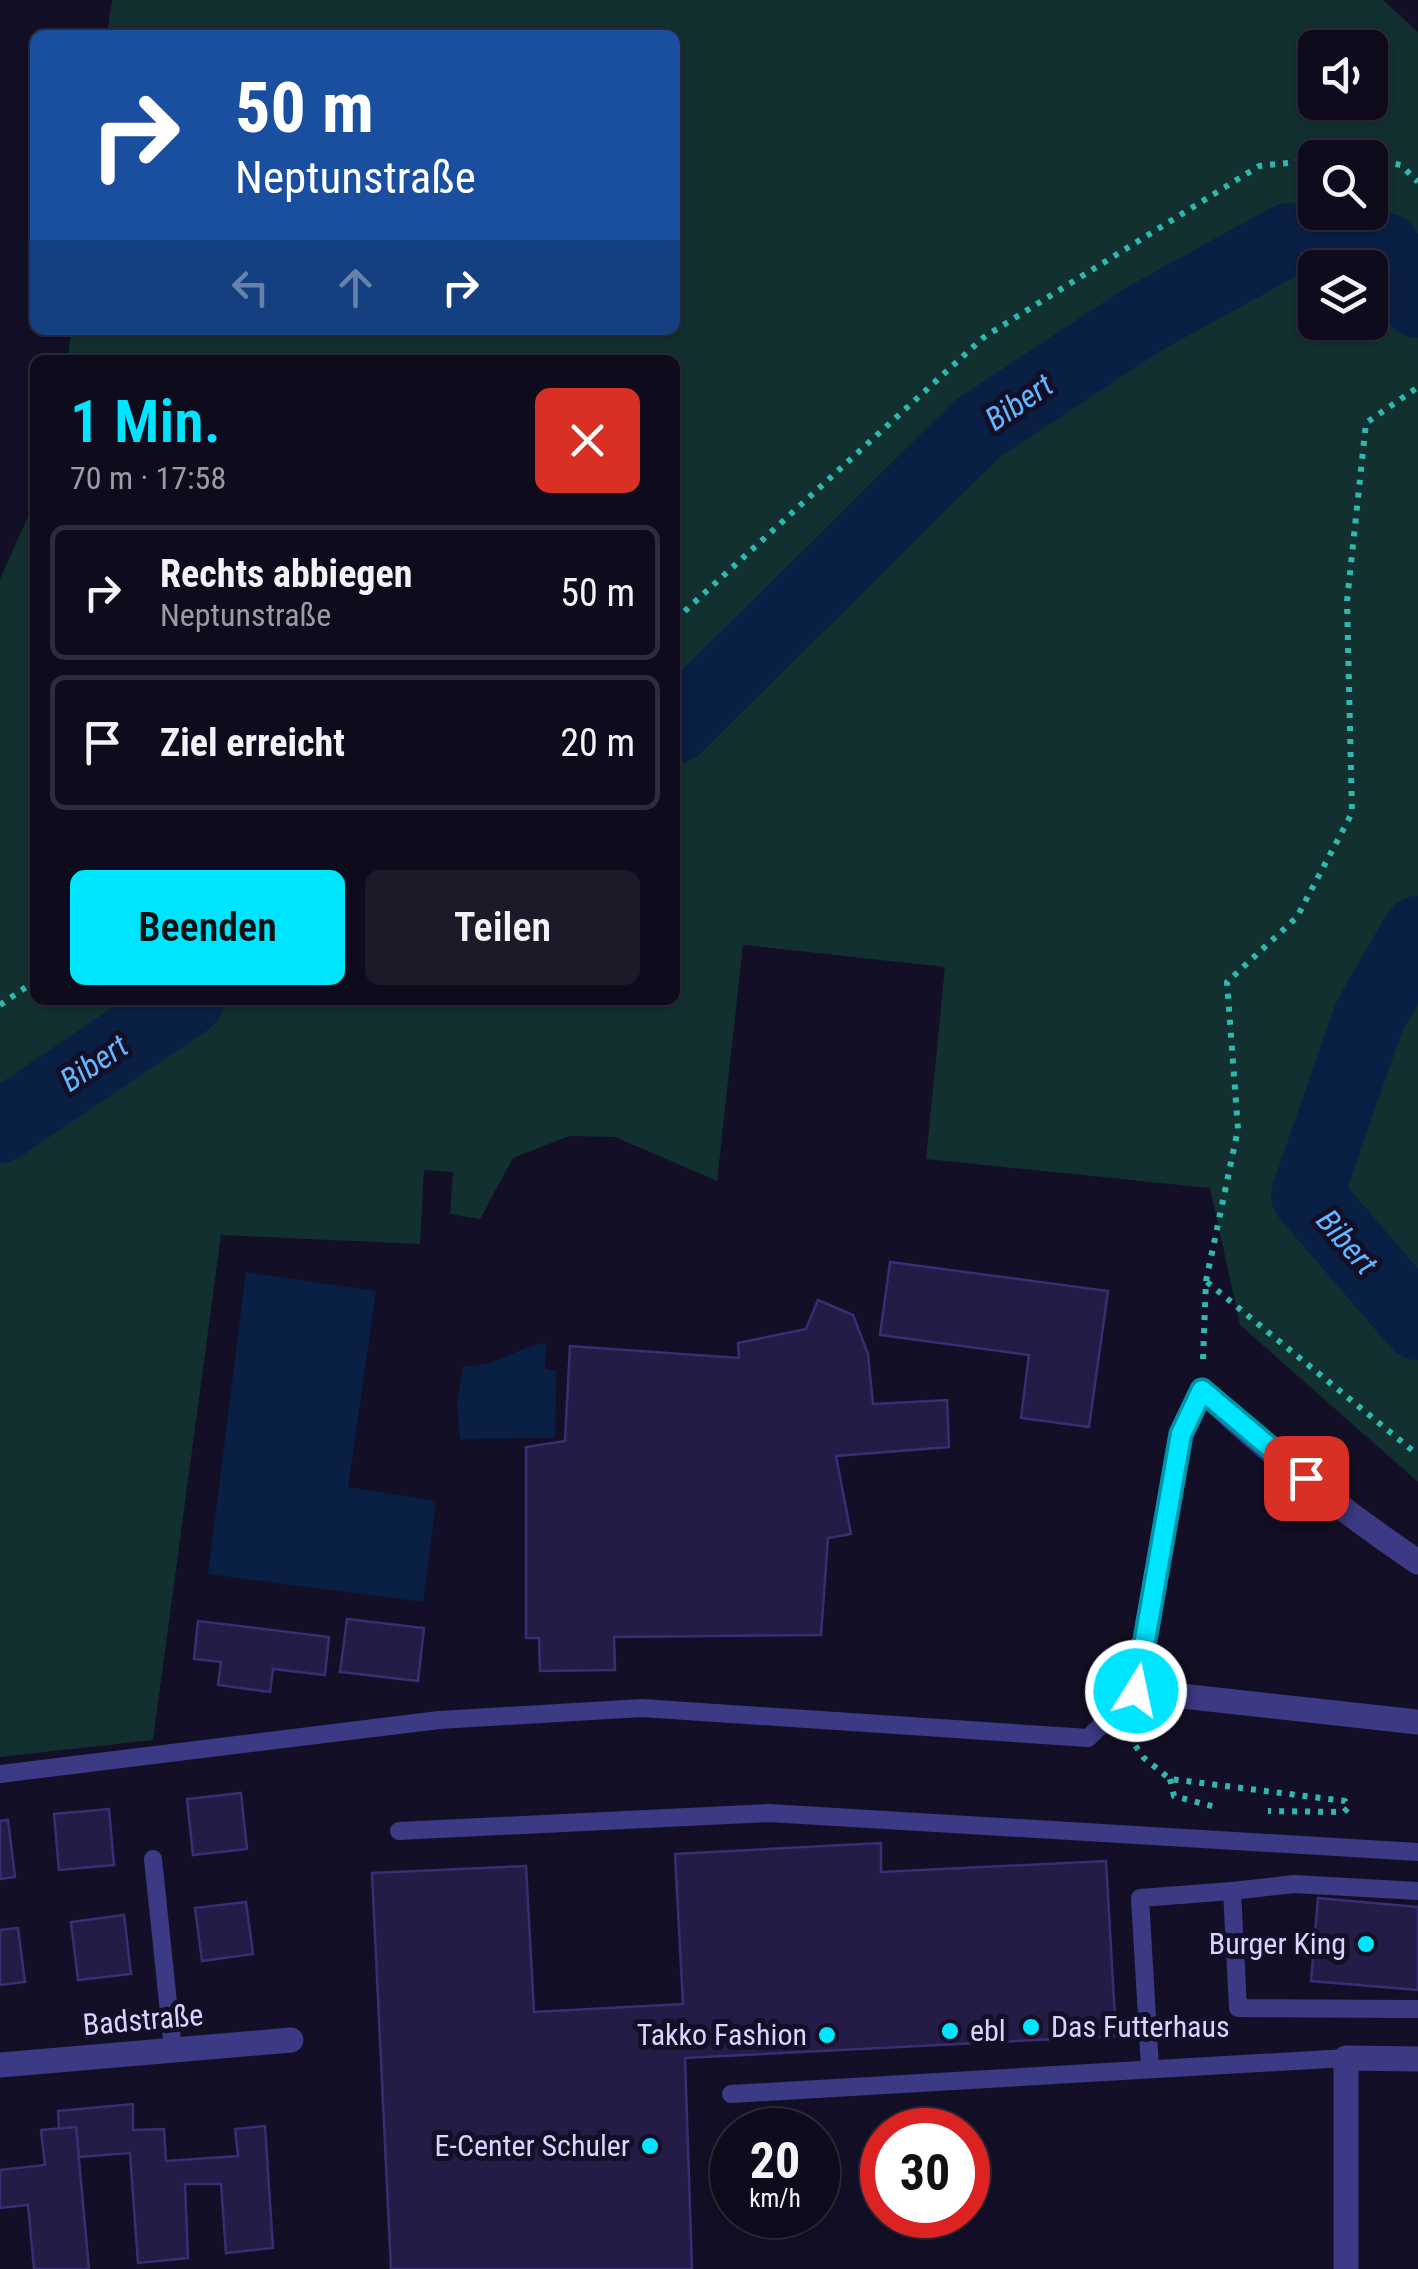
<!DOCTYPE html>
<html lang="de">
<head>
<meta charset="utf-8">
<style>
  :root { --surface:#0e0b1c; --page:#1c1929; --text:#f1f3f6; --muted:#9b9ba3; --line:#2e2b3b; --accent:#00e5ff }
  body { margin:0; font-family:"Roboto Condensed",sans-serif; background:var(--page); color:var(--text); height:100vh; display:flex; flex-direction:column; font-size:38px; white-space:nowrap }
  * { box-sizing:border-box; margin:0 }
  p { font-size:32px; color:var(--muted) }
  .icon { flex:none; width:55px; height:55px; fill:none; stroke:currentColor; stroke-width:2; stroke-linecap:round; stroke-linejoin:round }
  .map { position:relative; flex:1; overflow:hidden }
  .panel { position:absolute; left:30px; top:355px; width:650px; height:650px; display:flex; flex-direction:column; background:var(--surface); border-radius:15px; box-shadow:0 2px 8px #0004,0 0 0 2px var(--line) }
  .panel>* { flex:none }
  .guide { position:absolute; left:30px; top:30px; width:650px; height:305px; border-radius:15px; box-shadow:0 2px 8px #0004,0 0 0 2px var(--line); background:#1a4fa0; color:#fff; overflow:hidden }
  .controls { position:absolute; left:1298px; top:30px; display:grid; gap:20px }
  .controls a { display:grid; place-items:center; width:90px; height:90px; border-radius:15px; background:var(--surface); box-shadow:0 2px 8px #0004,0 0 0 2px var(--line); font-size:50px }
  .speed { position:absolute; left:710px; top:2108px; display:flex; gap:20px; font-size:50px; font-weight:700; text-align:center }
  .speed>* { display:grid; place-content:center; width:130px; height:130px; border-radius:50%; background:var(--surface); box-shadow:0 2px 8px #0004,0 0 0 2px var(--line); line-height:1 }
  .speed small { font-size:25px; font-weight:400 }
  .speed .limit { border:15px solid #d22; background:#fff; color:#111 }
  .pin { position:absolute; display:grid; place-items:center; width:85px; height:85px; color:#fff; margin:-42px; border-radius:20px; box-shadow:0 5px 15px #0006 }
  .me { position:absolute; width:110px; margin:-55px; rotate:10deg; stroke-linejoin:round; filter:drop-shadow(0 0 8px #0008) }
  .turn { display:flex; align-items:center; gap:35px; height:210px; padding:0 40px; font-size:45px }
  .turn .icon { width:130px; height:130px; stroke-width:2.5 }
  .turn b { display:block; font-size:70px; line-height:85px }
  .lanes { display:flex; align-items:center; height:95px; padding:0 40px; background:#0003; justify-content:center; gap:50px; direction:ltr }
  .lanes .off { opacity:.35 }
  .round { display:grid; place-items:center; flex:none; width:105px; height:105px; border-radius:15px; background:var(--page) }
  .head { display:flex; align-items:center; justify-content:space-between; height:170px; padding:0 40px }
  h1 { font-size:60px; font-weight:600; line-height:75px; color:var(--accent) }
  .primary-button { display:flex; gap:20px; margin-top:auto; padding:20px 40px }
  .primary-button a { flex:1; height:115px; border-radius:15px; background:var(--accent); color:#111; font-size:40px; font-weight:600; line-height:115px; text-align:center }
  .primary-button a+a { background:var(--page); color:var(--text) }
  ul { padding:0; list-style:none }
  li { display:flex; align-items:center; gap:30px; height:135px; margin:0 20px 15px; padding:0 20px; border:5px solid var(--line); border-radius:15px }
  li div { flex:1 }
  li b { display:block; font-size:38px }
  li em { font-style:normal }
  .map>svg:first-child { display:block }
  .green { fill:#12302f; fill-rule:evenodd }
  .water { fill:#0a1f44 }
  .lines { fill:none; stroke-linecap:round; stroke-linejoin:round }
  .river { stroke:#0a1f44; stroke-width:72 }
  .building { fill:#241b47; stroke:#3b2d73; stroke-width:2.5 }
  .path { stroke:#2fb8b0; stroke-width:6; stroke-dasharray:5 8; stroke-linecap:butt }
  .lane { stroke:#3d3a85; stroke-width:18 }
  .street { stroke:#3d3a85; stroke-width:25 }
  .route-casing { stroke:#0095a6; stroke-width:25 }
  .route { stroke:#00e5ff; stroke-width:18 }
  .poi-dot { fill:#00e5ff; stroke:#130f26; stroke-width:4 }
  .labels { text-anchor:middle; stroke-width:10; stroke-linejoin:round; paint-order:stroke }
  .poi-label { font-size:30px; fill:#d9d4ff; stroke:#130f26; text-anchor:end }
  .street-label { font-size:30px; fill:#d9d4ff; stroke:#130f26 }
  .water-label { font-size:32px; font-style:italic; fill:#62b6ff; stroke:#130f26 }
</style>
</head>
<body>
<div class="map">
<svg width="1418" height="2269" viewBox="0 0 1418 2269">
  <rect width="100%" height="100%" fill="#130f26"/>
  <path class="green" d="M112,0H1383L1418,32V1482L1240,1325L1210,1188L926,1159L945,967L743,945L717,1181L615,1137L569,1136L513,1158L480,1219L450,1214L453,1172L424,1170L420,1244L221,1235L153,1740L0,1757V579L35,501V1000H675V360H68L71,330H675V35H107ZM1315,48H1370V102H1315ZM1315,158H1370V212H1315ZM1315,268H1370V322H1315Z"/>
  <g class="water">
    <path d="M246,1272L376,1291L348,1487L436,1501L423,1602L208,1574Z"/>
    <path d="M546,1343L545,1369L556,1371L555,1438L460,1439L457,1403L463,1366C494,1369 515,1347 546,1343Z"/>
  </g>
  <g class="lines">
    <g class="river">
      <path d="M675,728L977,429L1142,320L1289,239L1385,249L1418,302"/>
      <path d="M1418,932L1369,1017L1307,1195L1418,1324"/>
      <path d="M0,1127L188,1000"/>
    </g>
  </g>
  <g class="building">
    <path d="M890,1262L1108,1291L1089,1427L1021,1418L1029,1355L880,1335Z"/>
    <path d="M818,1300L853,1315L868,1354L873,1404L947,1400L949,1447L836,1456L851,1534L828,1538L821,1635L614,1637L615,1670L540,1671L539,1638H526V1447L565,1441L570,1346L739,1358L738,1343L806,1329Z"/>
    <path d="M347,1619L424,1628L418,1681L340,1672Z"/>
    <path d="M198,1621L329,1637L325,1675L273,1669L270,1692L218,1685L221,1662L194,1659Z"/>
    <path d="M241,1793L247,1849L193,1855L187,1799Z"/>
    <path d="M109,1809L114,1865L59,1870L54,1814Z"/>
    <path d="M8,1820L15,1877L0,1879V1821Z"/>
    <path d="M881,1843V1872L1106,1861L1116,2036L685,2058L692,2269H391L372,1873L526,1866L534,2012L683,2004L675,1854Z"/>
    <path d="M1318,1898L1418,1907V1990L1311,1981Z"/>
    <path d="M246,1902L253,1954L202,1961L195,1908Z"/>
    <path d="M124,1915L131,1974L78,1980L71,1922Z"/>
    <path d="M18,1928L25,1982L0,1985V1930Z"/>
    <path d="M133,2104V2130L164,2129L166,2161L238,2156L235,2129L265,2126L273,2248L226,2253L221,2184H185L188,2258L138,2263L130,2153L79,2157L76,2127L59,2129L58,2111Z"/>
    <path d="M76,2127L89,2269H34L28,2205L0,2208V2170L45,2165L41,2130Z"/>
  </g>
  <g class="lines">
    <g class="path">
      <path d="M1339,158H1365"/>
      <path d="M1370,159L1401,165L1418,182"/>
      <path d="M675,620L984,337L1259,166L1315,160"/>
      <path d="M0,1005L35,981"/>
      <path d="M1207,1282L1418,1455"/>
      <path d="M1203,1359L1206,1281L1238,1129L1227,982L1297,917L1352,813L1347,601L1366,423L1418,387"/>
      <path d="M1128,1735L1144,1758L1170,1779L1345,1801L1349,1807L1344,1812L1268,1811"/>
      <path d="M1170,1779L1174,1796L1219,1808"/>
    </g>
    <g class="lane">
      <path d="M0,1774L439,1720L642,1708L1088,1738L1136,1691"/>
      <path d="M399,1831L769,1813L1418,1852"/>
      <path d="M153,1859L173,2050"/>
      <path d="M1232,1891L1294,1884L1418,1891"/>
      <path d="M1150,2068L1140,1898L1232,1891L1238,2008L1418,2009"/>
      <path d="M731,2094L1346,2058"/>
    </g>
    <g class="street">
      <path d="M1418,1562C1342,1511 1269,1453 1202,1390L1181,1434L1136,1691L1418,1722"/>
      <path d="M0,2065L291,2040"/>
      <path d="M1346,2269V2058L1418,2059"/>
    </g>
  </g>
  <g class="lines">
    <defs>
      <path id="route" d="M1136,1691L1181,1434L1202,1390L1306,1478"/>
    </defs>
    <use href="#route" class="route-casing"/>
    <use href="#route" class="route"/>
  </g>
  <g class="poi-dot">
    <circle cx="1366" cy="1944" r="10"/>
    <circle cx="1031" cy="2027" r="10"/>
    <circle cx="950" cy="2031" r="10"/>
    <circle cx="827" cy="2035" r="10"/>
    <circle cx="650" cy="2146" r="10"/>
  </g>
  <g class="labels">
    <g class="poi-label">
      <text x="1346" y="1954">Burger King</text>
      <text x="1051" y="2037" text-anchor="start">Das Futterhaus</text>
      <text x="970" y="2041" text-anchor="start">ebl</text>
      <text x="807" y="2045">Takko Fashion</text>
      <text x="630" y="2156">E-Center Schuler</text>
    </g>
    <g class="street-label">
      <text transform="translate(143 2020) rotate(-5)" y="10">Badstraße</text>
    </g>
    <g class="water-label">
      <text transform="translate(1019 402) rotate(-34)" y="11">Bibert</text>
      <text transform="translate(94 1063) rotate(-34)" y="11">Bibert</text>
      <text transform="translate(1347 1242) rotate(49)" y="11">Bibert</text>
    </g>
  </g>
</svg>
<div class="controls">
<a><svg class="icon" aria-label="sound" viewBox="0 0 24 24"><path d="M4 9h4l5-4v14l-5-4H4zM17 9q2 3 0 6"/></svg></a>
<a><svg class="icon" aria-label="search" viewBox="0 0 24 24"><circle cx="10" cy="10" r="6"/><path d="M15 15l6 6"/></svg></a>
<a><svg class="icon" aria-label="layers" viewBox="0 0 24 24"><path d="M12 4l9 5-9 5-9-5zM3 14l9 5 9-5"/></svg></a>
</div>
<div class="speed"><div>20<small>km/h</small></div><div class="limit">30</div></div>
<div class="pin" style="left:1306px;top:1478px;background:#d93025"><svg class="icon" aria-label="arrive" viewBox="0 0 24 24"><path d="M6 21V4h12l-3 4 3 4H6"/></svg></div>
<svg class="me" style="left:1136px;top:1691px" viewBox="-20 -20 40 40"><circle r="17" fill="#00e5ff" stroke="#fff" stroke-width="3"/><path d="M0-11L8 9 0 5-8 9z" fill="#fff"/></svg>
<div class="guide">
<div class="turn"><svg class="icon" aria-label="right" viewBox="0 0 24 24"><path d="M7 20v-9h11M14 6l5 5-5 5"/></svg><div><b>50 m</b>Neptunstraße</div></div>
<div class="lanes"><svg class="icon off" aria-label="left" viewBox="0 0 24 24"><path d="M17 20v-9H6M10 6l-5 5 5 5"/></svg><svg class="icon off" aria-label="ahead" viewBox="0 0 24 24"><path d="M12 20V5M6 11l6-6 6 6"/></svg><svg class="icon" aria-label="right" viewBox="0 0 24 24"><path d="M7 20v-9h11M14 6l5 5-5 5"/></svg></div>
</div>
<section class="panel">
<div class="head"><div><h1>1 Min.</h1><p>70 m · 17:58</p></div><a class="round" style="background:#d93025;color:#fff"><svg class="icon" aria-label="close" viewBox="0 0 24 24"><path d="M6 6l12 12M18 6L6 18"/></svg></a></div>
<ul>
<li><svg class="icon" aria-label="right" viewBox="0 0 24 24"><path d="M7 20v-9h11M14 6l5 5-5 5"/></svg><div><b>Rechts abbiegen</b><p>Neptunstraße</p></div><em>50 m</em></li>
<li><svg class="icon" aria-label="arrive" viewBox="0 0 24 24"><path d="M6 21V4h12l-3 4 3 4H6"/></svg><div><b>Ziel erreicht</b></div><em>20 m</em></li>
</ul>
<div class="primary-button"><a>Beenden</a><a>Teilen</a></div>
</section>
</div>
</body>
</html>
